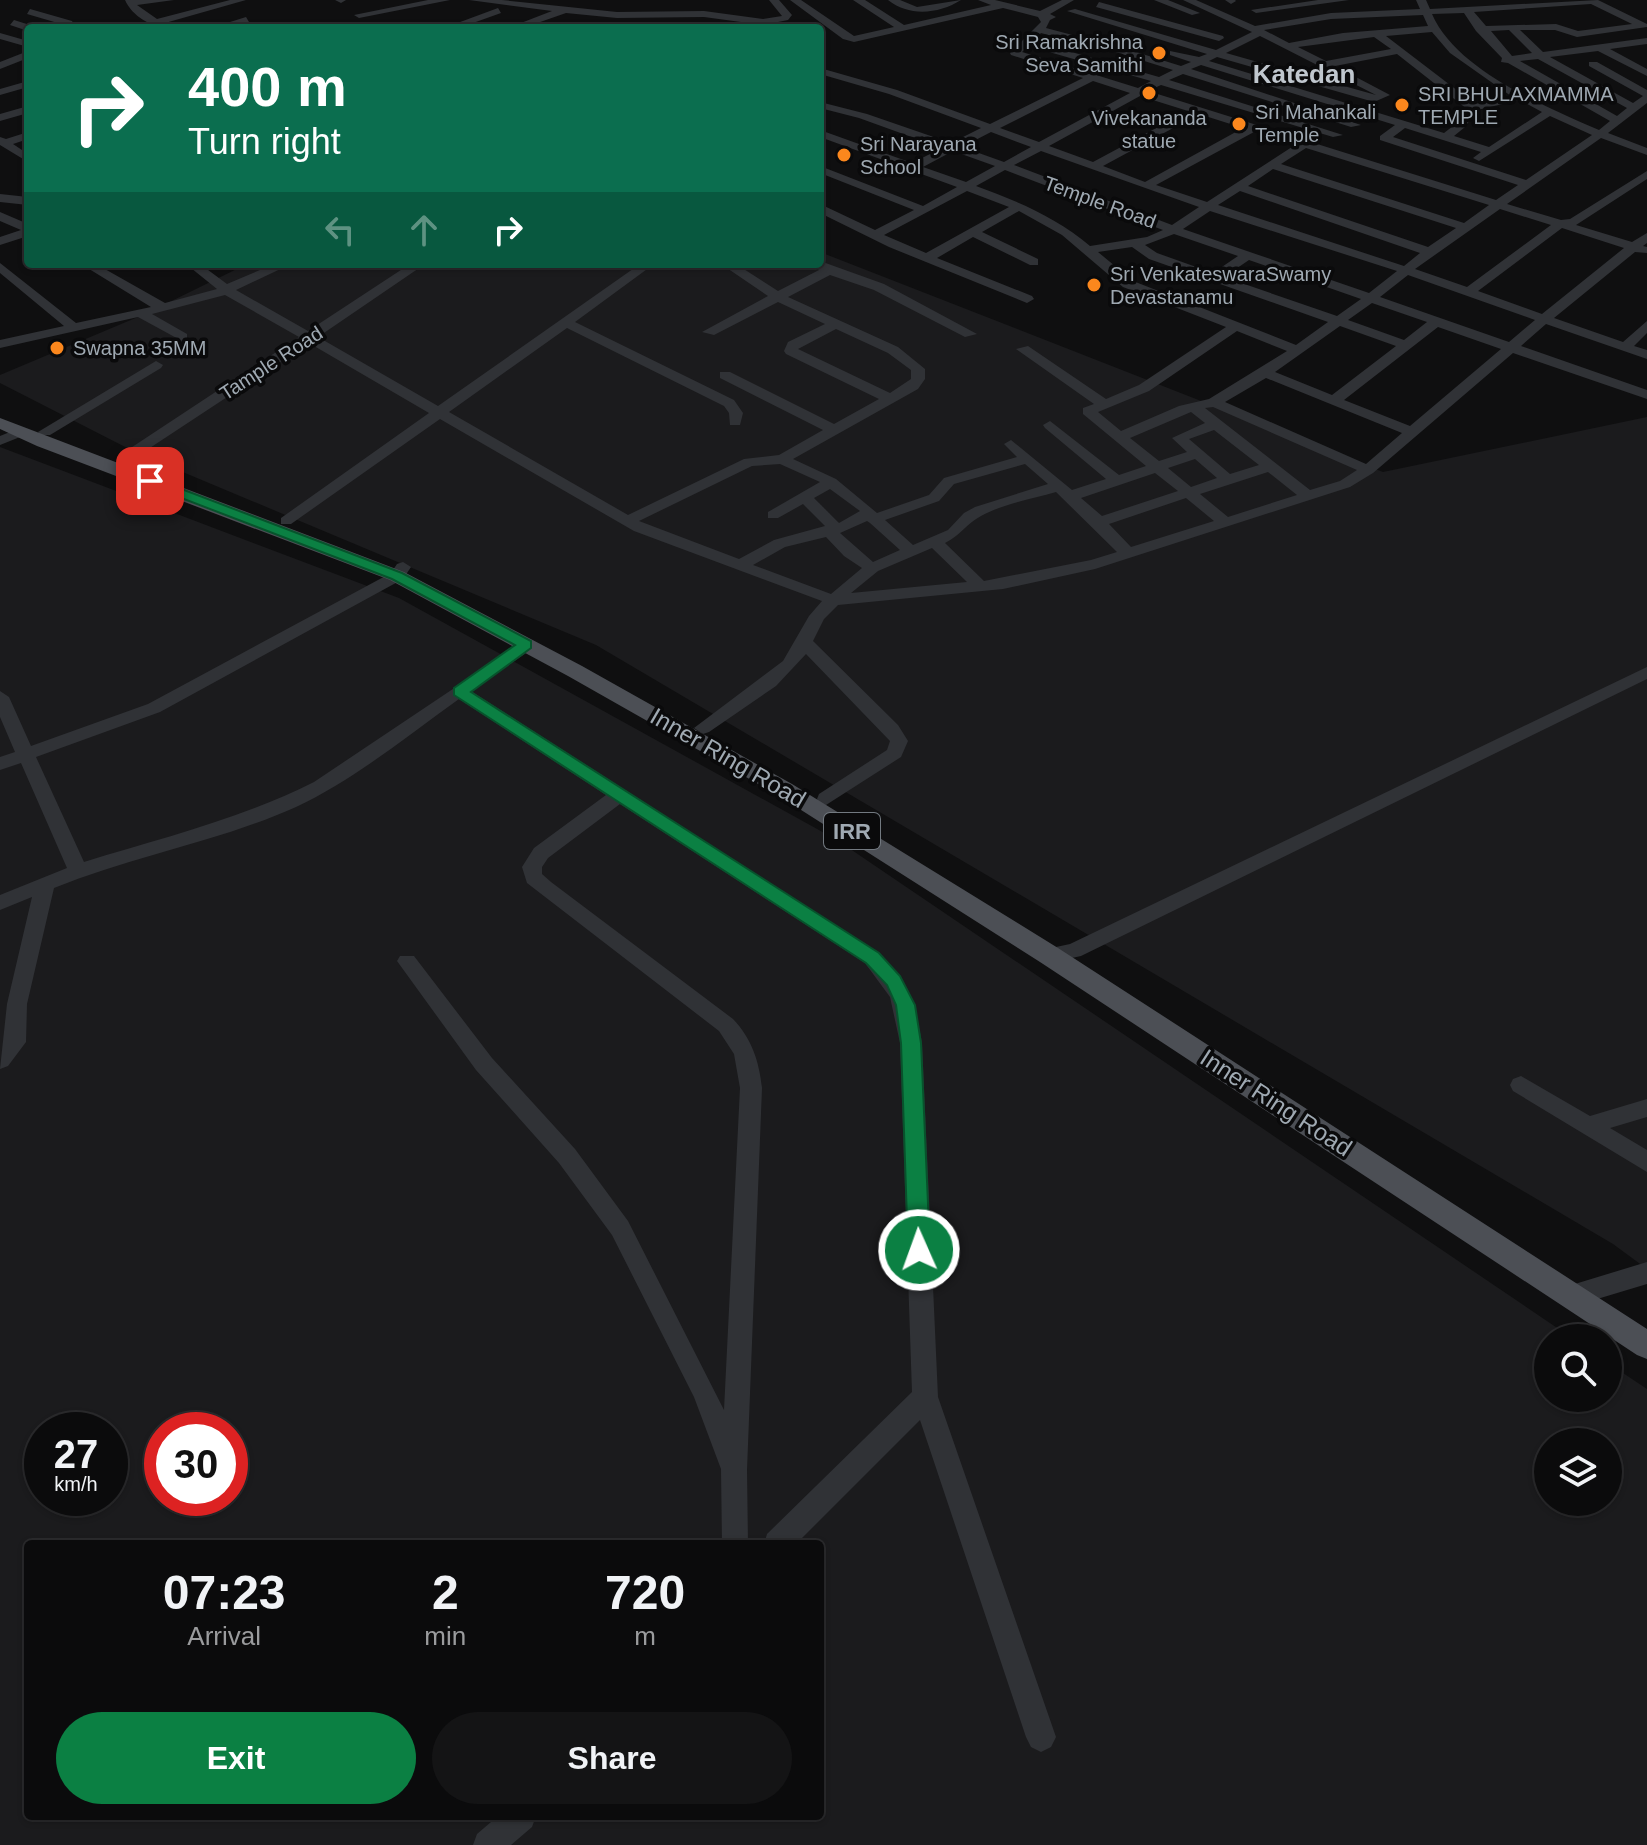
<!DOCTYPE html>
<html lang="en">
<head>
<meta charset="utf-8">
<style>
  :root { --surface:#0b0b0c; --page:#141415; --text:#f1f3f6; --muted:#9a9b9d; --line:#2b2b2d; --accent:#0b8043 }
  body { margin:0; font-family:Helvetica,sans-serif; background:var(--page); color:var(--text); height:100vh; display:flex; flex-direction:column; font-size:30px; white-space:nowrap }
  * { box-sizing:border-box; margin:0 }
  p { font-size:26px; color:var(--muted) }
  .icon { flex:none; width:44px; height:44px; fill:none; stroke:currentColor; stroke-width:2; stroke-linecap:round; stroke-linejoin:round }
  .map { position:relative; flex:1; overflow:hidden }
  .side { position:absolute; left:24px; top:1540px; width:800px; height:280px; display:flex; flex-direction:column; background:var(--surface); border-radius:8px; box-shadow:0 2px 6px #0004,0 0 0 2px var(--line) }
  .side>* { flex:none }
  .guide { position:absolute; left:24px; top:24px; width:800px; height:244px; border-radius:8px; box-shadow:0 2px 6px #0004,0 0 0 2px var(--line); background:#0b6e4f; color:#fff; overflow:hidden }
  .buttons { position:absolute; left:1534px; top:1324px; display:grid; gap:16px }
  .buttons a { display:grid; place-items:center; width:88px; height:88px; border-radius:50%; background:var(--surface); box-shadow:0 2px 6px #0004,0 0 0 2px var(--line); font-size:40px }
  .speed { position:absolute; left:24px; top:1412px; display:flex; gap:16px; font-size:40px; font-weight:700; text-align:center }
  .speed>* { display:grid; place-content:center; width:104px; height:104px; border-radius:50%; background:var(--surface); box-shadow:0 2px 6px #0004,0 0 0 2px var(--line); line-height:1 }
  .speed small { font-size:20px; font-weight:400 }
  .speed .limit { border:12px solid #d22; background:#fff; color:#111 }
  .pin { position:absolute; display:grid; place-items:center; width:68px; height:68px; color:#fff; margin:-34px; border-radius:16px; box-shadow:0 4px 12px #0006 }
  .me { position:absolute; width:88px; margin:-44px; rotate:358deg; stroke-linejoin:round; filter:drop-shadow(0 0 6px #0008) }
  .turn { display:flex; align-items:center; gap:28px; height:168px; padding:0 32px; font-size:36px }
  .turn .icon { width:104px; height:104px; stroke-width:2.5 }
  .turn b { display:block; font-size:56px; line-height:68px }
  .lanes { display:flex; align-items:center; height:76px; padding:0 32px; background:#0003; justify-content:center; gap:40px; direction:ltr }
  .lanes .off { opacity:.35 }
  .eta { display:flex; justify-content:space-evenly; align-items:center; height:136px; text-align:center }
  .eta b { font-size:48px; font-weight:600; line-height:56px }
  .action { display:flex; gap:16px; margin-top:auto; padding:16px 32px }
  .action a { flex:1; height:92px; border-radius:48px; background:var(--accent); color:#fff; font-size:32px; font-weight:600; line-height:92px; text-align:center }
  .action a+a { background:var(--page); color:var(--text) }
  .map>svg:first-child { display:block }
  .built { fill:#1b1b1d; fill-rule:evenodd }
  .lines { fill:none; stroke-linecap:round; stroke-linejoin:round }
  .minor { fill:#303236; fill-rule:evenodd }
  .major { fill:#4c4f55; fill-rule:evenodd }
  .route { fill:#0b8043; stroke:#07532c; stroke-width:2 }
  .poi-dot { fill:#fb871d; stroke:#0a0a0b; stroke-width:3 }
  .labels { text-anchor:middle; stroke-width:7; stroke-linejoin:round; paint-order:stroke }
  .far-poi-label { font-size:20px; fill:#9fa9b2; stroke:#0a0a0b; text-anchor:start }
  .far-street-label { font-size:20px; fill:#9fa9b2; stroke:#0a0a0b }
  .shield { fill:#0a0a0b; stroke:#727980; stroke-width:2 }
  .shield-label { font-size:22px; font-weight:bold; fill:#9fa9b2 }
  .street-label { font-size:24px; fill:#9fa9b2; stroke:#0a0a0b }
  .far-district-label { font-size:26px; font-weight:bold; fill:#c0c7ce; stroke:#0a0a0b }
</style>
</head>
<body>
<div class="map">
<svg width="1647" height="1845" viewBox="0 0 1647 1845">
  <rect width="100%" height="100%" fill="#0f0f10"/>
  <g class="built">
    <path d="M820,252L1383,472L1647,417V1269L1613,1244L596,645L135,452L0,383V375L145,314L247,264H820Z"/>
    <path d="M0,447L399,598L837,840L1572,1338H1548V1398H1608V1363L1647,1389V1845H0ZM42,1430H110V1498H42ZM162,1430H230V1498H162ZM1548,1442H1608V1502H1548ZM28,1544H820V1816H28Z"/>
  </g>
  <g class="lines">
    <g class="minor">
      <path d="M125,0H174L137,5L157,19L230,0H246L165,23L170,28C152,28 132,16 125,0Z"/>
      <path d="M335,0H346L341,3Z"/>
      <path d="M428,0H450L359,18L354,15Z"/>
      <path d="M469,0H502L617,12L704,11L763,19L782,16L769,0H779L792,15L788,20L763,25L704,17L617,18L566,13L523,28H508L552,11Z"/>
      <path d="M790,0H801L854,36L894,27L853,0H865L904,25L991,5L978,0H995L1040,11L1062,0H1074L1050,14L1056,17L1050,20L1046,28L1080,37L1081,43L1091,46L1107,43L1181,66L1191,62L1170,55V51L1199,57L1207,54L1067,11L1075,9L1216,50L1252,32L1183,0H1196L1255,26L1331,13L1420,9L1416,0H1426L1430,9L1598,0L1647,24V27L1577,37L1555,30H1520L1543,52L1647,38V44L1610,49L1647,69V76L1598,51L1550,57L1633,103L1643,96L1589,66V62H1597L1647,90V103L1608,133L1647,148V155L1601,138L1507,204L1561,220L1570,219L1647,171V179L1576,225L1632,242L1647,233V243L1643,246L1647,247V253L1635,252L1554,318L1623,342L1647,321V333L1634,346L1647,350V359L1546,324L1521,346L1647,390V399L1513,353L1373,473L1350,487L1095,569L1003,589L838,605L824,619L813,641L898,725L908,741L901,757L826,805L819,804L817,799L819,794L887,750L890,741L806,654L776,686L709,732L703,734L694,728L783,661L809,616L822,601L634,531L440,419L291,524H281V518L429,413L309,343L127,463H117V457L299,337L225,295L152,314L187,334V340L182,341L138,317L0,348V340L64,326L0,273V263L76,323L151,307L81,264H96L165,303L217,289L186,264H200L227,284L274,264H291L236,290L308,331L410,264H425L318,337L438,406L640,264H654L575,322L734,400L743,413L740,425H730L729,413L724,406L567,328L449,412L628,515L744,459L779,455L823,430L720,378V372H730L834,424L879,399L786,354L784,351L788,342L825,324L778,302L714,335L702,332L768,296L721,264H736L778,291L819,270L812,264H820V261L884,284L977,334L965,337L874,290L830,275L788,297L898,347L925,369V379L918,389L793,459L836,479L877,513L929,495L944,478L1017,457L1004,444L1011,440L1072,490L1106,479L1045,428L1043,425L1050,421L1119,475L1146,466L1083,414V408L1094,404L1016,349L1028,346L1106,399L1139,385L1226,327L1123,287L1062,235L1019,211L982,232L1038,259V265H1030L973,237L937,258L1032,296L1034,299L1027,303L889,247L820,213V204L875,230L914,210L820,173V166L923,206L957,187L820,137V130L912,163L942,148L859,118L820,108V102L867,114L951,143L981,128L889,94L820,74V68L897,90L990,124L1083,78L1011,55L1010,53L1041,22L1038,17L1003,8L854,42L843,39ZM1591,4L1632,24L1578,31L1556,24L1486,26L1474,12ZM1464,13L1476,31L1502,58L1501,62L1508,63L1610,121L1599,130L1592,127C1540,104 1456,69 1432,14ZM1423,15L1428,26L1343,33L1289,43L1264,30L1331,19ZM1509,30L1532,53L1512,56L1491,31ZM1432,32L1450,53L1511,96L1475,104L1386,36ZM1041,33L1071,41L1072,47L1091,52L1106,49L1173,70L1159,77L1033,41ZM1260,36L1376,95L1226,53ZM1374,37L1391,49L1326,61L1298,47ZM1028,46L1151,81L1138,88L1022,52ZM1397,54L1467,109L1457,123L1444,133L1209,61L1217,57L1374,102L1390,95L1335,66ZM1538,59L1627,108L1617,116L1520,61ZM1201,65L1395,125L1380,136V140L1518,185L1496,200L1148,91L1161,85L1333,137L1343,135L1169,80L1183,74L1351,127L1361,125L1191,69ZM1093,81L1130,93L1039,142L1000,128ZM1140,96L1188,111L1093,162L1049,146ZM1520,100L1542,112L1489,147L1454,136L1465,127L1477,110ZM1199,114L1243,128L1145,182L1103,166ZM1550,116L1592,135L1526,180L1393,137L1405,128L1481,152L1473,158L1479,161ZM991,132L1031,147L1004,162L962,147ZM1254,132L1295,145L1207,202L1156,185ZM1306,148L1489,205L1464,223L1281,164ZM953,151L995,166L966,182L923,167ZM1041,151L1199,207L1172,225L1014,165ZM1273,169L1456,228L1428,247L1248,186ZM1005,170L1163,230L1147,237L1090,246C1056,217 1017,201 976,186ZM967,191L1009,207L926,253L884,235ZM1240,191L1420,253L1404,266L1218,205ZM1500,209L1551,225L1467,287L1415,269ZM1210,211L1397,271L1369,293L1183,229ZM1562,228L1624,248L1542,314L1478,291ZM1174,234L1238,256L1213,273L1157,253L1145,245ZM1132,247L1149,259L1328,322L1296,345L1133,281L1098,252ZM1249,260L1361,299L1337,316L1224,277ZM1408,275L1535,320L1509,342L1380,297ZM1372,303L1427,322L1404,340L1348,320ZM1340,326L1396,346L1332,395L1275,372ZM1438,327L1501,349L1410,426L1344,400ZM836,329L888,353L911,370V379L890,393L798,349ZM1237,331L1287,351L1209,399L1179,406L1121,431L1098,412L1149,391ZM1266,378L1402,433L1366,464L1225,402ZM1213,407L1357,470L1340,481L1310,490L1205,408ZM1191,412L1205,423L1172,438L1187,452L1159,461L1130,438ZM1214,430L1259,465L1230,474L1189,439ZM1195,459L1217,478L1191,487L1168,468ZM780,464L820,482L768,512V518H778L803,504L825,526L774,540L739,559L639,521L752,466ZM1025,464L1048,484L975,507L964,513L948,530L913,545L885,520L939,501L954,484ZM1268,472L1297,495L1228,517L1200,494ZM1155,473L1178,491L1102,516L1081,498ZM830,489L860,511L839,523L814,498ZM1056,492L1117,552L1091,560L984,581L945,543C960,536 967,523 981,516C1003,504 1031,499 1056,492ZM1186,498L1214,521L1131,547L1109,524ZM867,521L870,523L900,550L873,562L840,533ZM826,537L844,556L862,568L831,594L753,565L785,547ZM932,548L967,582L851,593L878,571Z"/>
      <path d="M888,0H900L917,7L961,0C939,14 909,17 888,0Z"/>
      <path d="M1154,0H1168L1200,13L1192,15Z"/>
      <path d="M1225,0H1235L1236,1L1231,4Z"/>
      <path d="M1318,0H1349L1256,13L1251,10Z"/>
      <path d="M1099,2L1223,36L1224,38L1219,41L1096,7Z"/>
      <path d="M498,8L501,13L459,28H444Z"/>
      <path d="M30,9L72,21L73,23L68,26L27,14Z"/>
      <path d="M246,17L249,22L227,28H211Z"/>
      <path d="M14,20L33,26L34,28H28V31L10,25Z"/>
      <path d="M0,33L28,41V47L0,39Z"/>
      <path d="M28,51V58L0,69V62Z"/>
      <path d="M28,81V87L0,95V89Z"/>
      <path d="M28,106V113L0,121V114Z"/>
      <path d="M28,132V139L13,144L28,154V162L0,145V137L6,139Z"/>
      <path d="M0,194L28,197V205L0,202Z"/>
      <path d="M0,212L28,224V236L0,245V237L21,230L0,221Z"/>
      <path d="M156,361L163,365L161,368L50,435H40L38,432Z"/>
      <path d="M20,428L25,429V435L0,445V436Z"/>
      <path d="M403,562L411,567L403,579L160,712L36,757L84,862C162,838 241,819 314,782L526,640L532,641L534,645L532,649L471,691L879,953C905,980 916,1006 922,1043L938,1397L1056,1737L1051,1747L1041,1752L1031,1747L1026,1737L920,1420L796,1544H764L767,1534L912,1392L900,1043L890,997L865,963L620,804L548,858L542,867V874L551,882L733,1019C752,1039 759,1061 762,1088L747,1470L748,1544H722L721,1469L694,1397L612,1235L559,1163L476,1070L397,961L400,956H414L492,1058L575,1149L628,1221L724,1410L740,1088L734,1054L719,1031L527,883L522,867L534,848L606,795L459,699C407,736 354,780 296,807C218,842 133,856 54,888L27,1004L26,1042L8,1066L0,1069L7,1004L32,897L0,910V895L67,868L21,763L0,770V757L15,752L0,717V691L9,697L31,746L148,704L391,573L397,564Z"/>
      <path d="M1647,667V679L1081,956L1049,963L1042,960L1039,955L1042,950L1070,944Z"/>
      <path d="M1521,1076L1590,1116L1647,1099V1117L1610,1128L1647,1150V1172L1513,1091L1510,1085L1513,1079Z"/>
      <path d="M1647,1262V1284L1574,1306L1565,1303L1562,1295L1565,1287Z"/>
      <path d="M498,1816H536L532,1827L511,1845H473L477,1834Z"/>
    </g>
    <path class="major" d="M0,418L404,572L582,666L792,784L1058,948L1647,1329V1359L1637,1355L1040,962L776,794L568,676L390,580L37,446L0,429Z"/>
  </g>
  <path class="route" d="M150,477L402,573L531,641V648L471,692L879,953L900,976L915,1005L921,1043L930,1250L927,1256L919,1259L912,1256L908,1250L901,1043L896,1005L887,985L866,963L454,695V688L515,645L392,579L145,484V478Z"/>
  <g class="poi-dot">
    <circle cx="1159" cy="53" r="8"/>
    <circle cx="1149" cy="93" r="8"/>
    <circle cx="1402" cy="105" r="8"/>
    <circle cx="1239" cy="124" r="8"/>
    <circle cx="844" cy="155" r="8"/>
    <circle cx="1094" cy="285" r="8"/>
    <circle cx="57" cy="348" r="8"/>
  </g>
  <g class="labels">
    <g class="far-poi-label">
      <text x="1143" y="49" text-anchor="end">Sri Ramakrishna<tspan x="1143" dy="23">Seva Samithi</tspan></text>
      <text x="1418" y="101">SRI BHULAXMAMMA<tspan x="1418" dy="23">TEMPLE</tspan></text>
      <text x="1255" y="119">Sri Mahankali<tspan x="1255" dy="23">Temple</tspan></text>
      <text x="1149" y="125" text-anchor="middle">Vivekananda<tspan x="1149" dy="23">statue</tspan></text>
      <text x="860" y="151">Sri Narayana<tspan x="860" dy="23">School</tspan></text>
      <text x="1110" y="281">Sri VenkateswaraSwamy<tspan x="1110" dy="23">Devastanamu</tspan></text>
      <text x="73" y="355">Swapna 35MM</text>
    </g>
    <g class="far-street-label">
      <text transform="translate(1100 202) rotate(20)" y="7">Temple Road</text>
      <text transform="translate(271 363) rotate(-33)" y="7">Tample Road</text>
    </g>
    <rect class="shield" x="824" y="813" width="56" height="36" rx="6"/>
    <g class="shield-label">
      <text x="852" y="839">IRR</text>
    </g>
    <g class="street-label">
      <text transform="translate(728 758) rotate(30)" y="8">Inner Ring Road</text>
      <text transform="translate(1276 1103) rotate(33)" y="8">Inner Ring Road</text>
    </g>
    <g class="far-district-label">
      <text x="1304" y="83">Katedan</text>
    </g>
  </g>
</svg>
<div class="buttons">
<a><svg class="icon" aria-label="search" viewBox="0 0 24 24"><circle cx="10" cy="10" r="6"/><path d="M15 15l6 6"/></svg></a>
<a><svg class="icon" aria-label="layers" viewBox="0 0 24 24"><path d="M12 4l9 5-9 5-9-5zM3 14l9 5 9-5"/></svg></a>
</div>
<div class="speed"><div>27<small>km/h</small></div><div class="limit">30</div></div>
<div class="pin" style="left:150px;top:481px;background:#d93025"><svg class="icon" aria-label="arrive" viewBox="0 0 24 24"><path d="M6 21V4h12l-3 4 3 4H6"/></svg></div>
<svg class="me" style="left:919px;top:1250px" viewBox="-20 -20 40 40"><circle r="17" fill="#0b8043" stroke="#fff" stroke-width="3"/><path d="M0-11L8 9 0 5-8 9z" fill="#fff"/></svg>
<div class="guide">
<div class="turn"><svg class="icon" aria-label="right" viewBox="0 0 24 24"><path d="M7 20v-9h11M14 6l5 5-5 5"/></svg><div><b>400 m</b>Turn right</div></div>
<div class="lanes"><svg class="icon off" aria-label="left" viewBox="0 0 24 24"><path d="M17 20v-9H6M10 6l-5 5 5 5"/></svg><svg class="icon off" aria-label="ahead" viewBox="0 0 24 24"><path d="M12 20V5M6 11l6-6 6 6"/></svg><svg class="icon" aria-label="right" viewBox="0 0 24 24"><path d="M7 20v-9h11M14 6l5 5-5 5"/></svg></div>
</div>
<section class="side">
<div class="eta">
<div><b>07:23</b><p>Arrival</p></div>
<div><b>2</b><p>min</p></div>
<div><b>720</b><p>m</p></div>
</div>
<div class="action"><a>Exit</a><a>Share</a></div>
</section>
</div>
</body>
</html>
